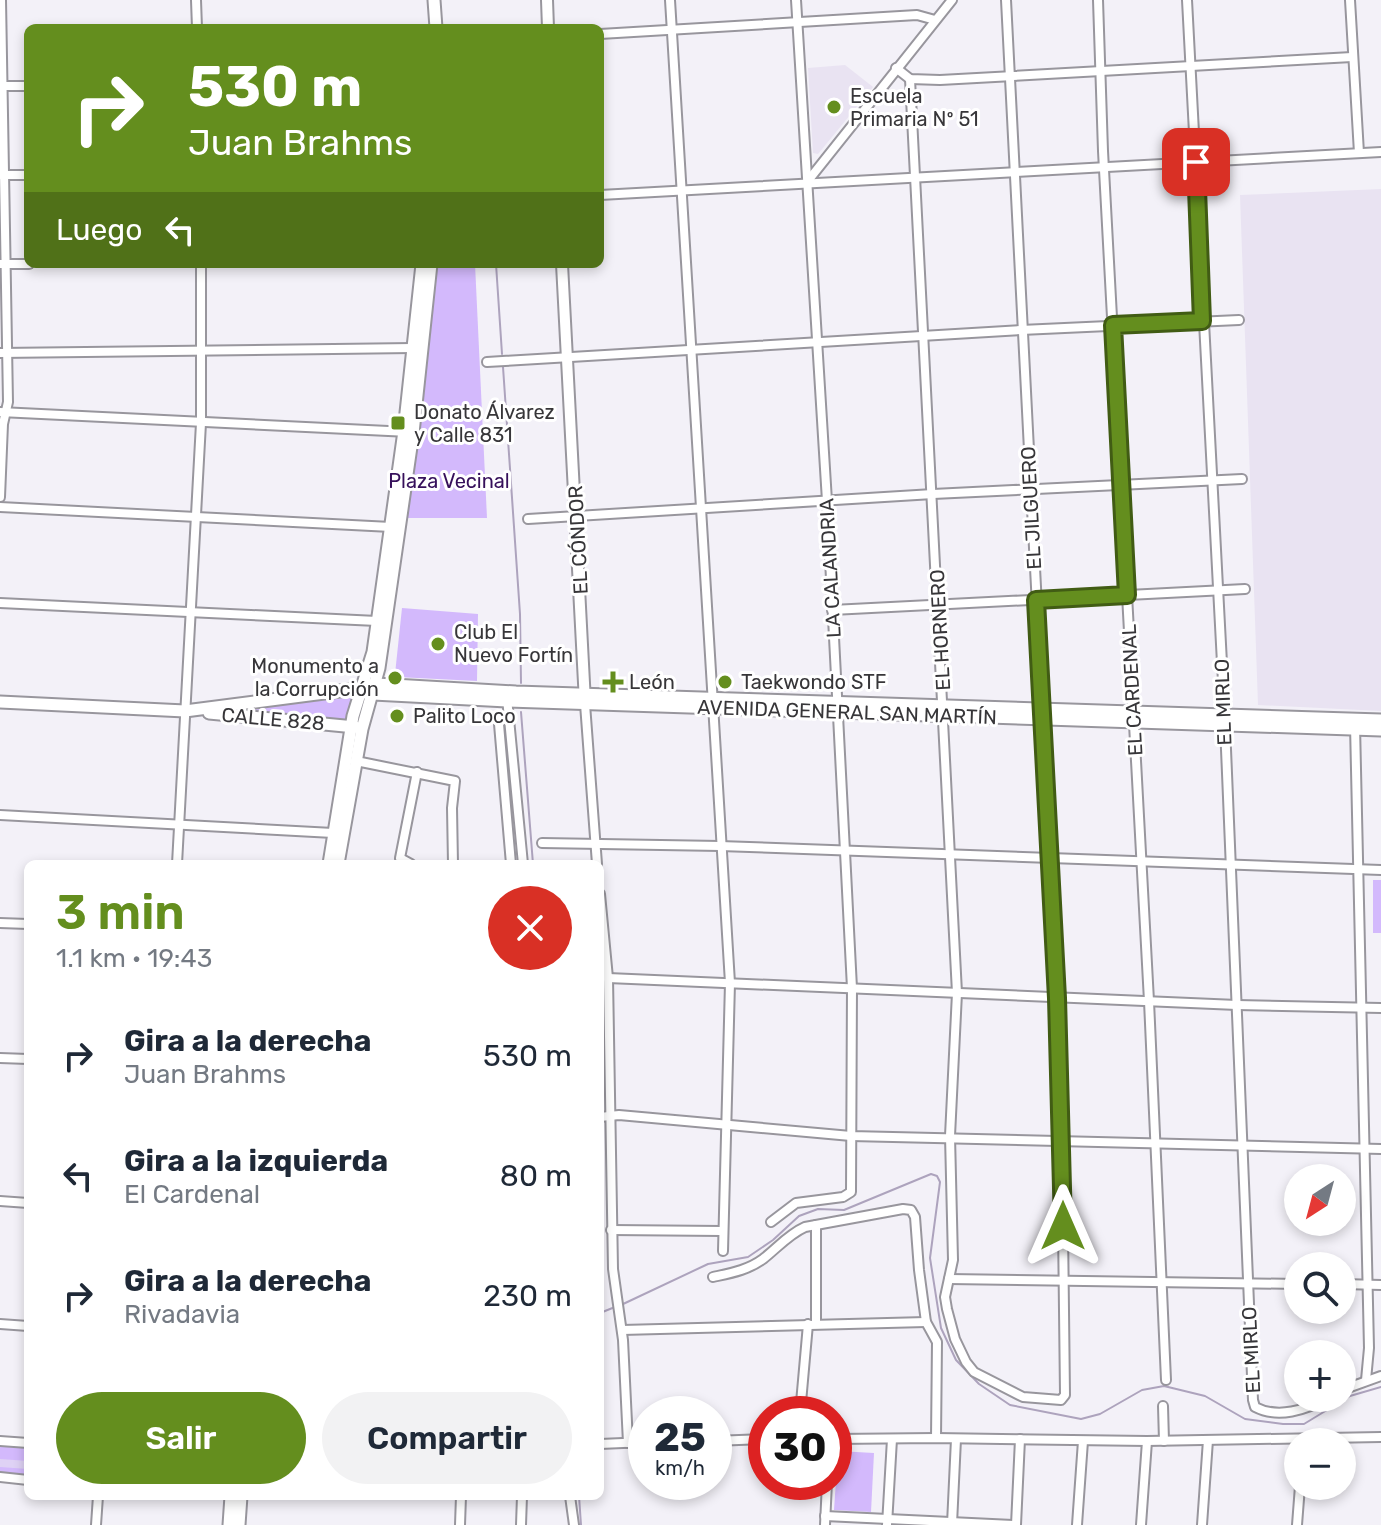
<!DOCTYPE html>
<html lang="es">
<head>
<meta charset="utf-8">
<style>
  :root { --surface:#fff; --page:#f2f2f3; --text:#1f2937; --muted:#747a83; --accent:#648e1e }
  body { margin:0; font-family:Rubik,sans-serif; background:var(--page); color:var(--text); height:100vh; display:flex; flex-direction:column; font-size:30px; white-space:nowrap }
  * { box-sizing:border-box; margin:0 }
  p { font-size:26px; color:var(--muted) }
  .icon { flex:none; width:44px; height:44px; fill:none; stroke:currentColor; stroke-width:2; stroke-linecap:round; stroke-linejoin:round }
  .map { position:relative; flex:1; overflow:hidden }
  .drawer { position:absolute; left:24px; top:860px; width:580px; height:640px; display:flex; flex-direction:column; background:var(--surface); border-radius:12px; box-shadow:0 4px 12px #0003 }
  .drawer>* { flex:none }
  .hud { position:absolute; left:24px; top:24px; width:580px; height:244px; border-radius:12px; box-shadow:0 4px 12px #0003; background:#648e1e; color:#fff; overflow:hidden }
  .needle { width:52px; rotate:216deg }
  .buttons { position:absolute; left:1284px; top:1164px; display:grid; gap:16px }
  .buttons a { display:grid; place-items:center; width:72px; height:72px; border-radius:50%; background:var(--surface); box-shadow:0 4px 12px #0003; font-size:40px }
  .speed { position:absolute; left:628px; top:1396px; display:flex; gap:16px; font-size:40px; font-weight:700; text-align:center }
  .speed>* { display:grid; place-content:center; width:104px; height:104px; border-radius:50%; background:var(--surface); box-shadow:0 4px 12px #0003; line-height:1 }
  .speed small { font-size:20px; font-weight:400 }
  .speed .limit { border:12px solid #d22; background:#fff; color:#111 }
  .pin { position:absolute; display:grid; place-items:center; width:68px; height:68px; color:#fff; margin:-34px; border-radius:16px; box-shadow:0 4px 12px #0006 }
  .me { position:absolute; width:88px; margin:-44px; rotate:0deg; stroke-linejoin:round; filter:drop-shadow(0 0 6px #0008) }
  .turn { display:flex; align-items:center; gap:28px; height:168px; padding:0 32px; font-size:36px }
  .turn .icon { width:104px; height:104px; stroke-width:2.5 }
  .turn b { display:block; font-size:56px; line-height:68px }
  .then { display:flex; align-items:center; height:76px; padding:0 32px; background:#0003; gap:16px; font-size:30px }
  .round { display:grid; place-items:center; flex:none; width:84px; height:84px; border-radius:42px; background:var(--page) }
  .head { display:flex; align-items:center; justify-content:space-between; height:136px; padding:0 32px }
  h1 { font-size:48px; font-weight:600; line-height:60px; color:var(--accent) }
  .action { display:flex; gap:16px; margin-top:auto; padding:16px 32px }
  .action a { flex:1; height:92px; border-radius:48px; background:var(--accent); color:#fff; font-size:32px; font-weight:600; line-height:92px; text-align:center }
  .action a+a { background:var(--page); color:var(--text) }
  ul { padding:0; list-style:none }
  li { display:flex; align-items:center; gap:24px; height:120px; padding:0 32px }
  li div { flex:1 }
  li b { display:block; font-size:30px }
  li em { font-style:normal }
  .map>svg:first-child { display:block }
  .built { fill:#e9e3f2 }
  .green { fill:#d3b9fc }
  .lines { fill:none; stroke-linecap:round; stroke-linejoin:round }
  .stream { stroke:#ada3bd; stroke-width:2 }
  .canal { stroke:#dfd2f5; stroke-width:8 }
  .minor-casing { stroke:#98969d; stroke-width:12 }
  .tertiary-casing { stroke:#98969d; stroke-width:14 }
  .secondary-casing { stroke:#98969d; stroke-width:15 }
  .minor { stroke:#fff; stroke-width:8 }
  .tertiary { stroke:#fff; stroke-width:10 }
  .secondary { stroke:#fff; stroke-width:11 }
  .route-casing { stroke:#415c14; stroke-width:20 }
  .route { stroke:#648e1e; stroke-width:14 }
  .poi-dot { fill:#648e1e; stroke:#fff; stroke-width:3 }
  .labels { text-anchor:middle; stroke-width:6; stroke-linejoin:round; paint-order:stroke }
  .poi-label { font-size:20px; fill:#373639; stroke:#fff; text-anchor:start }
  .park-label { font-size:20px; fill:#36105b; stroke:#fff }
  .street-label { font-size:20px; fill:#373639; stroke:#fff }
</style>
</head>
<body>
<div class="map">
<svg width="1381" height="1525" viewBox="0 0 1381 1525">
  <rect width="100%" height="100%" fill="#f3f1f8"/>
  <g class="built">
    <path d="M845,65L873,87L818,154L813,153L808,68Z"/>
    <path d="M1381,189V711L1258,705L1240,195Z"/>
  </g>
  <g class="green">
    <path d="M438,264H475L487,518H407Z"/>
    <path d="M402,608L478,614L477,681L397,677L395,674Z"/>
    <path d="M354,697L345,723L239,713L240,709Z"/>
    <rect x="1373" y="880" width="8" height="53"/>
    <path d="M0,1445L28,1447V1476L0,1474Z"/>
    <path d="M838,1451L874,1453L871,1512L834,1510Z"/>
  </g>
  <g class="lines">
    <g class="stream">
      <path d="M496,264L502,354"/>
      <path d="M503,367L520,614L521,683"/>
      <path d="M521,712L533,864"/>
      <path d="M621,1305L708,1264L748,1257L773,1240L799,1216L818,1209L844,1210L931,1174L937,1176L940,1182L930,1258L941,1328L956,1360L979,1384L1010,1405L1081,1419L1100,1414L1142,1390L1164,1386L1205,1396L1245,1419L1283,1424H1304L1350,1396L1381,1387"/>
      <path d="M600,1313L615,1307"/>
      <path d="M579,1496L581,1525"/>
    </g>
    <path class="canal" d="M0,1463L28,1465"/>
    <defs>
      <g id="minor">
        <path d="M196,0L197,28"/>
        <path d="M670,0L730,983L723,1251"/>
        <path d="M1098,0L1103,151L1149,1001L1166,1380"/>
        <path d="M1187,0L1224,701L1253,1400L1255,1407C1278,1419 1306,1410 1327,1398"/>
        <path d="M1350,0L1359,153"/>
        <path d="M600,34L917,15L935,20"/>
        <path d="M896,68L910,79L940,80L1352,57"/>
        <path d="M910,79L957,993L950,1136L953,1260L945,1297L947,1309L955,1339L966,1362L974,1372L1023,1397L1061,1400L1065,1395L1062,1142L1057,998L1006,0"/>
        <path d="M1,86H28"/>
        <path d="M1,175H28"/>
        <path d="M807,182L952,0"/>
        <path d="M600,195L1381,152"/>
        <path d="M1,264H29"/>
        <path d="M0,353L413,348"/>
        <path d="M487,362L1021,330L1239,320"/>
        <path d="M0,412L409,432"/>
        <path d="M0,497L3,424L8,402L1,0"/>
        <path d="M0,507L391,527"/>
        <path d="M528,519L933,494L1242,479"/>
        <path d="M0,603L377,621"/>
        <path d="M832,610L1245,589"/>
        <path d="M507,698L523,864"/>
        <path d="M585,704L597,864"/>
        <path d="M508,714L501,718L499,724L511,864"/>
        <path d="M1355,725L1369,1348L1366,1380"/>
        <path d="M356,761L455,781L452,808L453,864"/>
        <path d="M0,815L333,833"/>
        <path d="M542,843L720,846L1381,870"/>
        <path d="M177,864L201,423V264"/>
        <path d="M411,864L400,858L417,772"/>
        <path d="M600,894L608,978L613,1269L623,1340L628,1443"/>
        <path d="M0,923L28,924"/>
        <path d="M608,978L1237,1005L1381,1008"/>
        <path d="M0,1058L28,1059"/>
        <path d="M600,1117L619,1115L851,1136L1381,1149"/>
        <path d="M0,1201L28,1203"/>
        <path d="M771,1222L796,1203L843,1197L851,1192L852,988L827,501L796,0"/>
        <path d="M816,1225V1324"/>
        <path d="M611,1230L722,1231"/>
        <path d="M713,1277C731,1273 748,1270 763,1259C777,1248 789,1234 805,1227L903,1209L911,1210L915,1217L919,1270L926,1322L937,1342L936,1438"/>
        <path d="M949,1279L1298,1284"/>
        <path d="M1342,1284L1381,1285"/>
        <path d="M0,1324L28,1326"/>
        <path d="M622,1330L926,1322"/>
        <path d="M1342,1390L1381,1376"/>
        <path d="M1163,1406L1164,1441"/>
        <path d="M800,1414L808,1324"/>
        <path d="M834,1439L936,1438L1147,1441L1381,1437"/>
        <path d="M0,1441L28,1443"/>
        <path d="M714,1441L766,1439"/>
        <path d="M600,1444L646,1442"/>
        <path d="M0,1477L28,1480"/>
        <path d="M570,1496L574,1525"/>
        <path d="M825,1516L1013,1525"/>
        <path d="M952,1524L956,1439"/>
        <path d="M96,1525L98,1496"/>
        <path d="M460,1525L461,1496"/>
        <path d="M521,1525L522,1496"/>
        <path d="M825,1525L827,1482"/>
        <path d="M887,1525L892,1439"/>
        <path d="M1016,1525L1020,1439"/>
        <path d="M1077,1525L1083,1441"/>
        <path d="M1141,1525L1147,1441"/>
        <path d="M1202,1525L1208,1440"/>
        <path d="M1297,1525L1300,1486"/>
      </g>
      <g id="tertiary">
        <path d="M547,0L548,28"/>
        <path d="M562,264L585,702"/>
      </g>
      <g id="secondary">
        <path d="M434,0L436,28"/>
        <path d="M363,688L373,694L507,701L1381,730"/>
        <path d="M0,702L185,711L363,688L376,684L516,692L1381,720"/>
        <path d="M209,713L355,727"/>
        <path d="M329,864L353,716L373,652L404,431L422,264"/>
        <path d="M338,864L362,729L379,668L413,433L431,264"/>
        <path d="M229,1525L231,1496"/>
        <path d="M239,1525L241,1496"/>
      </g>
    </defs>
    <use href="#minor" class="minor-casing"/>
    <use href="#tertiary" class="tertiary-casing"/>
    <use href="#secondary" class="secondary-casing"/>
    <use href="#minor" class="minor"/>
    <use href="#tertiary" class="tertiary"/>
    <use href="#secondary" class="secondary"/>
  </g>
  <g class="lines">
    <defs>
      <path id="route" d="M1063,1226L1057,998L1036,600L1127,595L1113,325L1202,321L1196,162"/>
    </defs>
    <use href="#route" class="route-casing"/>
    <use href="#route" class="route"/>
  </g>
  <g class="poi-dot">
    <circle cx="834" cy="107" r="8"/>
    <rect x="390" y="415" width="16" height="16" rx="4"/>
    <circle cx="438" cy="644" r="8"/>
    <circle cx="395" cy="678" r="8"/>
    <path d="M609 670h8v8h8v8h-8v8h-8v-8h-8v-8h8z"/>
    <circle cx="725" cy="682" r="8"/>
    <circle cx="397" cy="716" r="8"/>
  </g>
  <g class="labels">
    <g class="poi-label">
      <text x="850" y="103">Escuela<tspan x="850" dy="23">Primaria Nº 51</tspan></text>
      <text x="414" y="419">Donato Álvarez<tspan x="414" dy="23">y Calle 831</tspan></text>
      <text x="454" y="639">Club El<tspan x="454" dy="23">Nuevo Fortín</tspan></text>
      <text x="379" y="673" text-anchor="end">Monumento a<tspan x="379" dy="23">la Corrupción</tspan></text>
      <text x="629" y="689">León</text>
      <text x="741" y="689">Taekwondo STF</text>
      <text x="413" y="723">Palito Loco</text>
    </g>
    <g class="park-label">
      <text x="449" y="488">Plaza Vecinal</text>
    </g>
    <g class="street-label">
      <text transform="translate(1031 508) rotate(-93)" y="7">EL JILGUERO</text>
      <text transform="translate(578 540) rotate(-93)" y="7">EL CÓNDOR</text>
      <text transform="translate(830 568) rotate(-93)" y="7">LA CALANDRIA</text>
      <text transform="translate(940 630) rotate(-93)" y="7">EL HORNERO</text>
      <text transform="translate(1132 690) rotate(-93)" y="7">EL CARDENAL</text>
      <text transform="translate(1223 702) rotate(-92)" y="7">EL MIRLO</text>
      <text transform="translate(847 712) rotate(2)" y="7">AVENIDA GENERAL SAN MARTÍN</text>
      <text transform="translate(273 719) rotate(5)" y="7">CALLE 828</text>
      <text transform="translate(1251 1350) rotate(-93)" y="7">EL MIRLO</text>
    </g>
  </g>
</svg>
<div class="buttons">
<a><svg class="needle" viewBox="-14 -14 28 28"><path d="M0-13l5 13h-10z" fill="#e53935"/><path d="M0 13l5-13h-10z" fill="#747a83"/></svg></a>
<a><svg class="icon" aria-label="search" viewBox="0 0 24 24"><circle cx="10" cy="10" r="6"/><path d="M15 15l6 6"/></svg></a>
<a>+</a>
<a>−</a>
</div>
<div class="speed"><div>25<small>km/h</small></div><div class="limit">30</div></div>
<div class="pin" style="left:1196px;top:162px;background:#d93025"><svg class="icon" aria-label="arrive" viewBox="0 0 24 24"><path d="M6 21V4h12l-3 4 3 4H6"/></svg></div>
<svg class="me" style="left:1063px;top:1226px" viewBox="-20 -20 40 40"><path d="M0-17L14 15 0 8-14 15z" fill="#648e1e" stroke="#fff" stroke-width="4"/></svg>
<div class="hud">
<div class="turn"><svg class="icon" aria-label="right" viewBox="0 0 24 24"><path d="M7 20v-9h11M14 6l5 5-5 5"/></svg><div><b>530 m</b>Juan Brahms</div></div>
<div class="then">Luego<svg class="icon" aria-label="left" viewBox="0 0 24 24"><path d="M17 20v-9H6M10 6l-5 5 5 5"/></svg></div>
</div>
<section class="drawer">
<div class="head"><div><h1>3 min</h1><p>1.1 km · 19:43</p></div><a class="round" style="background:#d93025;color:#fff"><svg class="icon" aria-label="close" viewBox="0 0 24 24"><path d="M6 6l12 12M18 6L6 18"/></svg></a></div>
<ul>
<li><svg class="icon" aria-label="right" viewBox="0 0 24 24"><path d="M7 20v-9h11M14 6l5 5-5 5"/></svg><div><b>Gira a la derecha</b><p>Juan Brahms</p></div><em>530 m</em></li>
<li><svg class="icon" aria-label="left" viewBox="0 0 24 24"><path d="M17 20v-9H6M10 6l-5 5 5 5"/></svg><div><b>Gira a la izquierda</b><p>El Cardenal</p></div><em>80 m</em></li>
<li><svg class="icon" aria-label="right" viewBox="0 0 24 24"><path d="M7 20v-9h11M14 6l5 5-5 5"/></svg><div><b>Gira a la derecha</b><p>Rivadavia</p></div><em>230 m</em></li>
</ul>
<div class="action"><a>Salir</a><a>Compartir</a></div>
</section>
</div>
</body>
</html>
